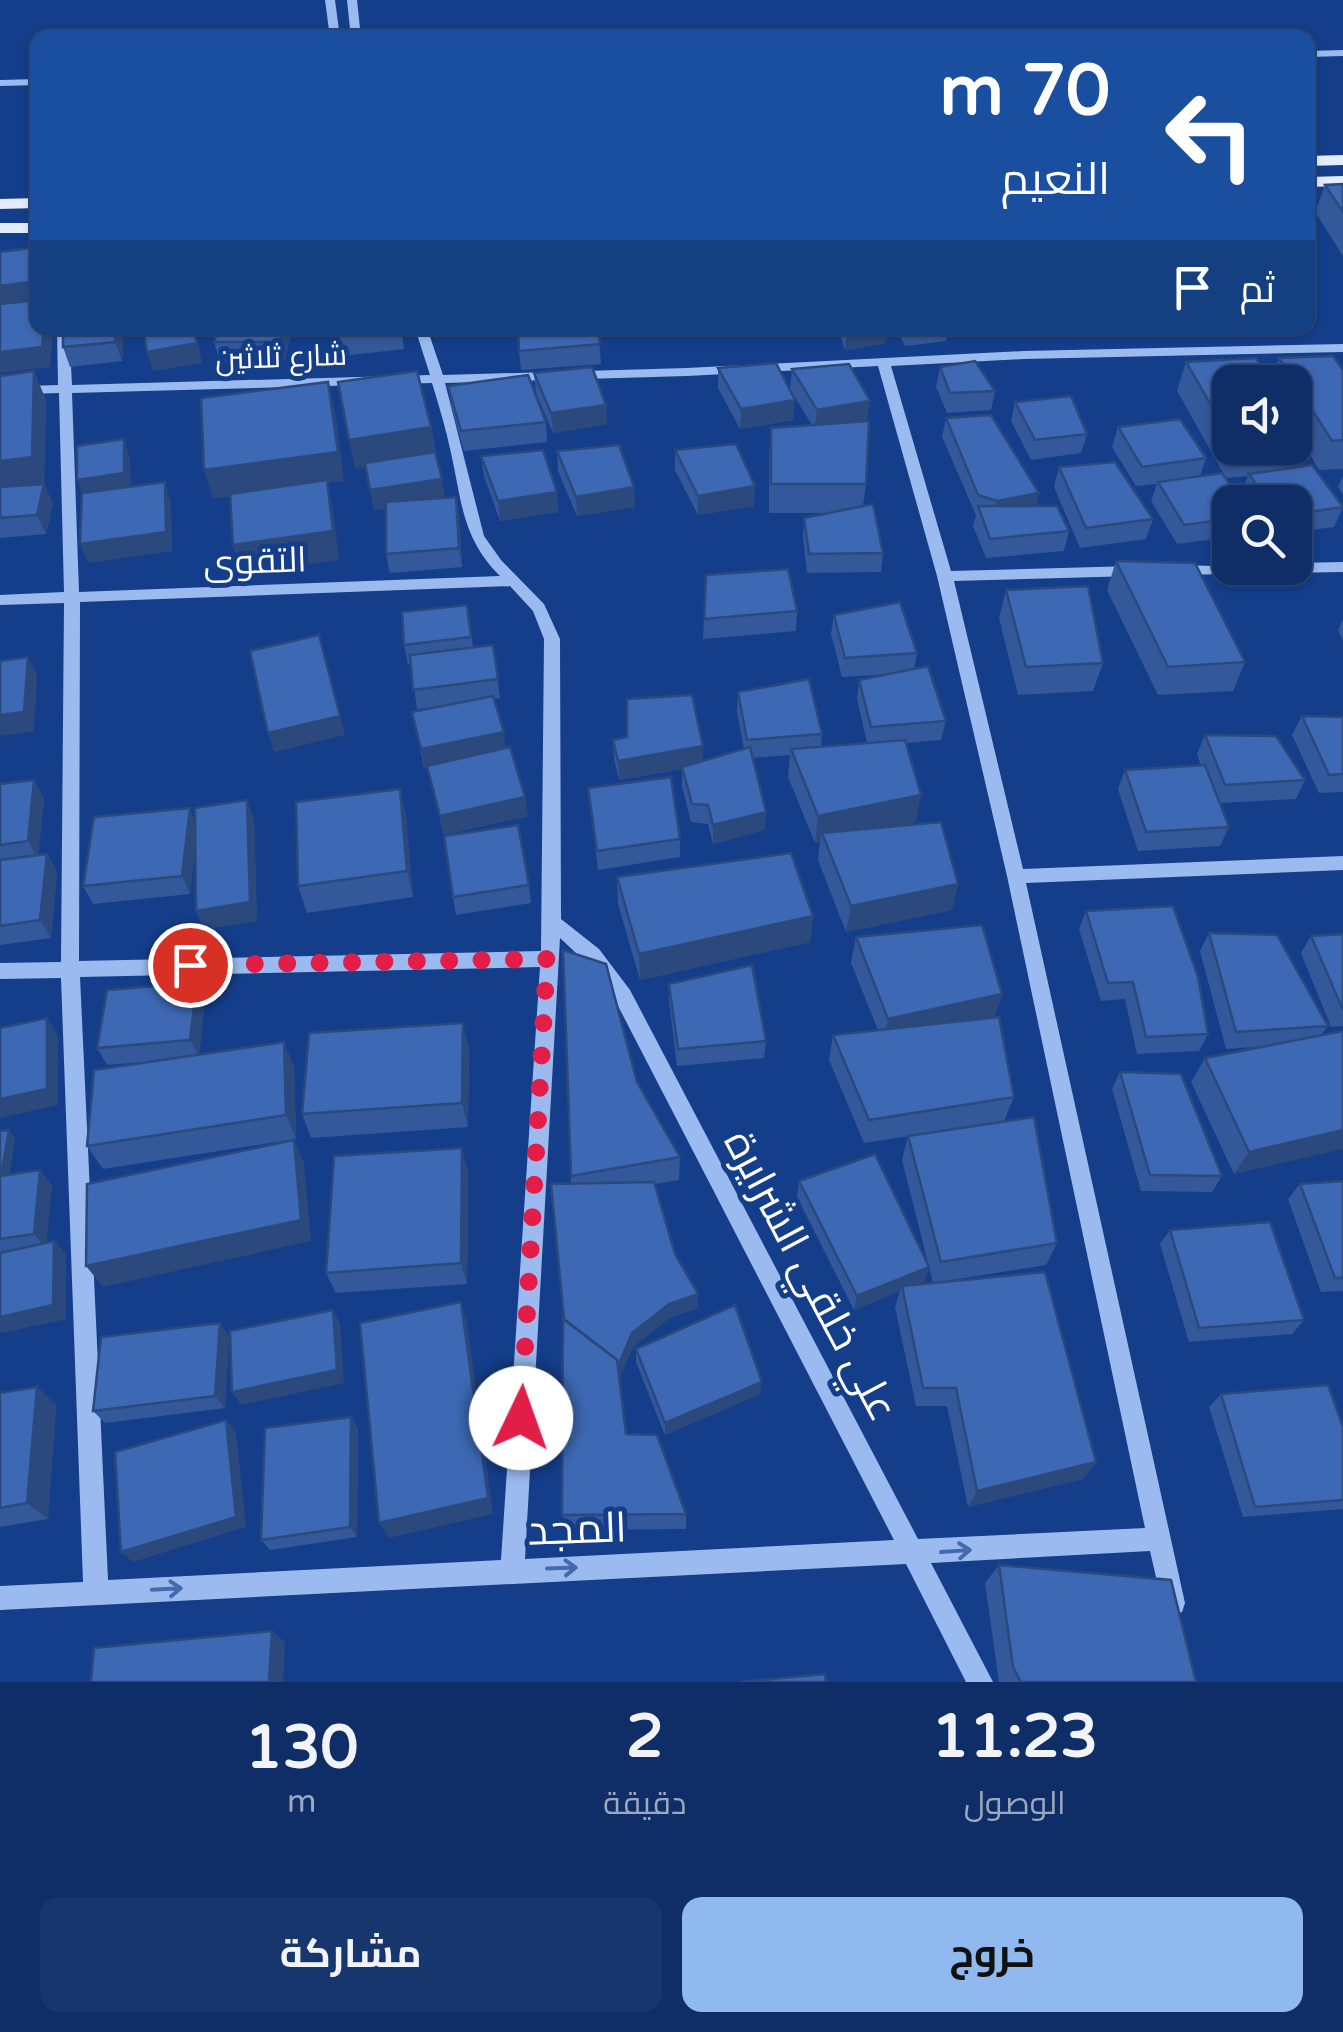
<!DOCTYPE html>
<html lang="ar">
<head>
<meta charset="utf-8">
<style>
  :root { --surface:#0f2e68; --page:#18366e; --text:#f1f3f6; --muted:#9ba8c0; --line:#2f4a7c; --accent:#90b9f0 }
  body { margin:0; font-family:"Varela Round",Cairo,sans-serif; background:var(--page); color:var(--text); direction:rtl; height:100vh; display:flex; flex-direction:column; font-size:38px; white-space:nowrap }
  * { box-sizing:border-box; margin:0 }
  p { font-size:32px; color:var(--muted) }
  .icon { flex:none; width:55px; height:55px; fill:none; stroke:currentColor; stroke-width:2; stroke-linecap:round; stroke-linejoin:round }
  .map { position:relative; height:1682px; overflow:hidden; direction:ltr }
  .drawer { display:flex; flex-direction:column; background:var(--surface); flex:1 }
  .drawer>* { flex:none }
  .hud { position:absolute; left:30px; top:30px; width:1285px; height:305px; border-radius:20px; box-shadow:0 2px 8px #0004,0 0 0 2px var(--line); direction:rtl; background:#1a4fa0; color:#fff; overflow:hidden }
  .buttons { position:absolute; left:1212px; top:365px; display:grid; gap:20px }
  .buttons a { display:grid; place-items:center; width:100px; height:100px; border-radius:20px; background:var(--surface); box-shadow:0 2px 8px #0004,0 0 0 2px var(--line); font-size:50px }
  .pin { position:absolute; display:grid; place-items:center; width:85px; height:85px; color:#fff; margin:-42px; border:5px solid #fff; border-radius:50%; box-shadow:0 2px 10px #0007 }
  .me { position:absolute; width:110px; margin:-55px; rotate:3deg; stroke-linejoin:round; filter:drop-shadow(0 0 8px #0008) }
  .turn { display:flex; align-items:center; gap:35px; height:210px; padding:0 40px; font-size:45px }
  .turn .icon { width:130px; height:130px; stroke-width:2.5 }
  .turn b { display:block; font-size:70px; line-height:85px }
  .then { display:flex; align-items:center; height:95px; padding:0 40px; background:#0003; gap:20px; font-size:38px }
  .eta { display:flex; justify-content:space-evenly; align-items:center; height:170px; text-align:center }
  .eta b { font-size:60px; font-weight:700; line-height:70px }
  .primary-button { display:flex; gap:20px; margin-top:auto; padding:20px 40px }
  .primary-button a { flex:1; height:115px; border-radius:20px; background:var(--accent); color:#111; font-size:40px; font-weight:700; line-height:115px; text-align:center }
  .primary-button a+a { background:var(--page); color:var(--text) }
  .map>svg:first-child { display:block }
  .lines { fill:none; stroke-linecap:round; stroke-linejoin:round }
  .minor { fill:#9bbbf0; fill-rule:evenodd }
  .major { fill:#e4ecff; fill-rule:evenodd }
  .wall { fill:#34599a; fill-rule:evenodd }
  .shaded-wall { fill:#2b497d }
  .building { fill:#3d68b3; stroke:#2b497d; stroke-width:2.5 }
  .oneway { stroke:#436aae }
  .route { stroke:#e11d48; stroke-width:18; stroke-dasharray:0 32.4 }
  .labels { text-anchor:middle; stroke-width:10; stroke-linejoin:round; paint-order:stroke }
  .far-street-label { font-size:30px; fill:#fff; stroke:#143e8a }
  .street-label { font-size:35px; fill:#fff; stroke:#143e8a }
  .near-street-label { font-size:42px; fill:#fff; stroke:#143e8a }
</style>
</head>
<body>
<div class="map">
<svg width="1343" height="1682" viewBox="0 0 1343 1682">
  <rect width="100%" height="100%" fill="#143e8a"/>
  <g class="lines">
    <g class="minor">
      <path d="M325,0H335L340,38H330Z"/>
      <path d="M347,0H357L361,38H351Z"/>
      <path d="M1343,50V56L1308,57V51Z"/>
      <path d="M38,79V85L0,86V80Z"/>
      <path d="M57,328H69L72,385L430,375L415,328H427L443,375L687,368L1024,351L1343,344V352L1024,359L891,366L951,571L1134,566L1141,571L1134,576L954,581L1023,869L1343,856V870L1026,883L1185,1603L1182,1612L1173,1615L1164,1612L1150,1551L931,1563L993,1682H966L906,1564L0,1610V1586L83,1582L61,978L0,979V963L61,962L64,603L0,605V595L64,592L59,393L0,395V387L58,385ZM878,366L937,576L1007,876L1145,1528L918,1539L630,990L599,949L561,919L560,639L544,604L501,560L484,536L445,383L687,376ZM432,383C439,406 446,429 451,453C462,502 462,538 500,576L79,592L72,393ZM510,586L533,611L544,639L541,951L79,961L80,602ZM560,938L594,970L616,1002L894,1540L525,1559ZM540,967L501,1560L108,1580L80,977Z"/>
      <path d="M1343,562V572L1175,575L1168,570L1175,565L1295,568V563Z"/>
    </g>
    <g class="major">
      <path d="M1343,155V165L1308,166V156Z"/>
      <path d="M1343,176V186L1308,187V177Z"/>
      <path d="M38,198V208L0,209V199Z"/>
      <rect x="0" y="223" width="38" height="10"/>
    </g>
  </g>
  <g class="wall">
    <path d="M1343,184V256L1315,212L1325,185Z"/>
    <path d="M124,328L122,361L70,367L63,347Z"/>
    <path d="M219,328H293L284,361L220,362L214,342Z"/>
    <path d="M401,328L404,349L342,356L338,336Z"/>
    <path d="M598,328L601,364L521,370L519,351Z"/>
    <path d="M838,328H888L886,343L845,350Z"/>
    <path d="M896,328H948L946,341L905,346Z"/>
    <path d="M984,328H1028L989,336Z"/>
    <path d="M1279,358L1343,370V469L1319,470L1306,447L1297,467L1343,507L1334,527L1295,532V502H1247L1241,493L1248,476L1226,478L1177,391L1186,362L1270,382ZM1230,382H1295V448H1230Z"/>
    <path d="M940,367L995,391L991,410L947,413L936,387Z"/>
    <path d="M718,368L793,420L740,429L718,388Z"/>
    <path d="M792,369L867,421L866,484L863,506L883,553L881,572L807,573L803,538L804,518L830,513H769V456L771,428L812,425L790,389Z"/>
    <path d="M534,373L606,405L607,424L553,433L536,393Z"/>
    <path d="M0,376L46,400L44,484L53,504L46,534L0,538Z"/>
    <path d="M448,386L546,422L547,442L464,451L451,406Z"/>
    <path d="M1015,402L1087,434L1081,453L1031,460L1011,421Z"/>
    <path d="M946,418L1039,493L1036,506L1069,531L1064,551L986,558L973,526L976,515L942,437Z"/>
    <path d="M431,427L445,498L459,516L462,567L390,573L386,554V508L374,510L366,467L355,469Z"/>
    <path d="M1118,427L1206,458L1200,476L1230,502V537L1177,544L1151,501L1157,484L1136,486L1112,447Z"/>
    <path d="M675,450L755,486L754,506L698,515L675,470Z"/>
    <path d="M557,451L634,487L635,507L577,516L558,471Z"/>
    <path d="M481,456L557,492L558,512L500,521L484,476Z"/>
    <path d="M1059,467L1153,519L1146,539L1080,548L1054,487Z"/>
    <path d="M1343,476V495L1338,487Z"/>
    <path d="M1116,561L1245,662L1233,691L1158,695L1107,590Z"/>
    <path d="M706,575L797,611L796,631L703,639Z"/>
    <path d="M1006,590L1103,663L1093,691L1018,695L999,618Z"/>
    <path d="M467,605L473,647L493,645L500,698L494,699L506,748L528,816L444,835L427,768H424L412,712L442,706L417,709L411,664H408L404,645Z"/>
    <path d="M834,615L917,653L914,669L946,721L941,740L906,743L916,822L899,826L958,884L952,910L846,932L818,860L820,842L815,843L788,777L790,755L753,758L766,812L764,830L713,844L708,824L691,822L682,786V769L619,780L614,759L613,740L703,761L744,749L737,712L738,692L822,734L821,747L867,743L857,699L859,680L891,674L842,677L831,634Z"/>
    <path d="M1343,619V641L1338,630Z"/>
    <path d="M1302,716L1343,717V792L1319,793L1292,735Z"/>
    <path d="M1205,735L1305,780L1296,799L1220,803L1229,827L1220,846L1138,851L1118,789L1125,770L1201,766L1197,754Z"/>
    <path d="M0,784L44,798L38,855L47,854L57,872L51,938L0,945Z"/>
    <path d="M588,788L680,839V857L598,870Z"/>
    <path d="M406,816L413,897L307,913L298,886Z"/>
    <path d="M254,819L257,921L204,929L196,911L195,847L190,894L93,904L83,886L195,821Z"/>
    <path d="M617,877L813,916L810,942L640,980L618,904Z"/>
    <path d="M529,885L531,903L456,915L453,897Z"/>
    <path d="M1086,911L1208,1034L1199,1051L1137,1054L1125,999L1101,1001L1079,929Z"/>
    <path d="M1209,933L1328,1026L1321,1035L1343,1031L1234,1174L1191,1082L1205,1058L1266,1046L1226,1049L1200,951Z"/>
    <path d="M1343,934V1026L1331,1027L1301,953L1311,936Z"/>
    <path d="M856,937L1002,994L994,1017L1014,1097L1004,1121L864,1143L829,1060L833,1035L878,1030L851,963Z"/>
    <path d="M197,983L205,1000L199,1054L294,1066L296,1139L103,1169L87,1146L154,1061L107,1065L97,1048Z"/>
    <path d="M669,984L766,1041L764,1058L677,1066L669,1001Z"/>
    <path d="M469,1048L468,1127L311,1138L302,1114Z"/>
    <path d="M1120,1072L1222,1176L1212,1192L1141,1191L1112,1089Z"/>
    <path d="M637,1082L680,1157L679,1180L655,1184L675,1254L698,1308L669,1318L633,1347L619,1378L626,1434L686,1514V1529L566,1530L562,1515L571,1176Z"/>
    <path d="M0,1131L15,1138L9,1174L52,1185L46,1242L54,1241L66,1255V1319L0,1333Z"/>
    <path d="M908,1136L1057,1243L1046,1265L933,1283L929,1268L924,1282L916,1285L1096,1462L1083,1479L968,1507L947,1406H916L895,1307L900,1291L854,1310L797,1197L799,1181L929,1267L902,1160Z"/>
    <path d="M468,1171L467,1284L336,1293L326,1273Z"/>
    <path d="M1343,1181V1291L1321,1292L1288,1199L1300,1184Z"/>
    <path d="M1170,1230L1304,1320L1292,1334L1189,1342L1160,1244Z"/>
    <path d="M229,1336L225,1408L105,1423L93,1411Z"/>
    <path d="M636,1349L760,1394L665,1435L636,1362Z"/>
    <path d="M37,1387L56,1405L48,1519L0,1527V1393Z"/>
    <path d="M1221,1394L1343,1427V1509L1243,1517L1209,1407Z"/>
    <path d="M351,1417L358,1429L357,1537L270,1550L261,1540Z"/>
    <path d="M999,1565L1196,1682H999L985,1583Z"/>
  </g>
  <g class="shaded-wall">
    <path d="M38,281V301L0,306V286Z"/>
    <path d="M44,328H53L50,367L0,373V352Z"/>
    <path d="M116,328H124L122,361L115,342Z"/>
    <path d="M193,328H195L202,363L153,371L147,352Z"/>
    <path d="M283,328H293L284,361L280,342Z"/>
    <path d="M865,328H888L886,343L845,350L847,331Z"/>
    <path d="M991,328H1028L989,336Z"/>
    <path d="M34,371L46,400L44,485L0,492V461Z"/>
    <path d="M328,382L335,411L344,481L327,483L333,509L339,560L241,574L233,545L327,483L213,499L204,470Z"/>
    <path d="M795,400L793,420L740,429L741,409Z"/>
    <path d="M870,401L867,421L815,429L817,410Z"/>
    <path d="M606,405L607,424L553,433L551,413Z"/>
    <path d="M431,427L436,456L355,469L349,440Z"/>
    <path d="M124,439L130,459L131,493L85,500L77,480Z"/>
    <path d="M442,479L445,499L374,510L370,490Z"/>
    <path d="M165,482L171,502L172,551L88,563L80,544Z"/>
    <path d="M44,484L53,504L46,534L37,515Z"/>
    <path d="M755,486L754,506L698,515V496Z"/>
    <path d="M634,487L635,507L577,516L576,497Z"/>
    <path d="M557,492L558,512L500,521L498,501Z"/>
    <path d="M1039,493L1034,512L992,521L997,501Z"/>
    <path d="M456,497L459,516L462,567L459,548Z"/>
    <path d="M324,655L345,735L274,752L268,733Z"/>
    <path d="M28,657L37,676L34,731L0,736V715Z"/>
    <path d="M504,732L506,751L424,768L421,749Z"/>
    <path d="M703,746V765L619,780L618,761Z"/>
    <path d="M34,780L44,798L38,860L28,841Z"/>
    <path d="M400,789L406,816L413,897L407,871Z"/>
    <path d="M921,795L916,822L825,841L822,833L820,842L815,843L818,816Z"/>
    <path d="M525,797L528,816L444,835L440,816Z"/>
    <path d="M247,800L254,819L257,921L204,929L196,911Z"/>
    <path d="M190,808L197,827L190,894L182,876Z"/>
    <path d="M766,812L764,830L713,844V825Z"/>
    <path d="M47,854L57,872L51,938L40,920Z"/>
    <path d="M958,884L952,910L846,932L851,906Z"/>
    <path d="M813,916L810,942L640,980L639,954Z"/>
    <path d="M197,983L205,1000L199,1057L190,1040Z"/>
    <path d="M1002,994L994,1019L883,1044L888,1019Z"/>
    <path d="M47,1018L58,1035V1105L0,1118V1099Z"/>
    <path d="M463,1023L469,1048L468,1127L462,1103Z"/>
    <path d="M284,1042L294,1066L296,1139L286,1115Z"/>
    <path d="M9,1130L15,1138L8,1185L1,1177Z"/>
    <path d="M1343,1130V1149L1234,1174L1249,1152Z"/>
    <path d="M294,1140L304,1163L311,1241L103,1287L86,1266Z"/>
    <path d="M462,1148L468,1171L467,1284L461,1263Z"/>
    <path d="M40,1170L52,1185L46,1248L34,1234Z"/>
    <path d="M54,1241L66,1255V1319L0,1333V1317Z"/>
    <path d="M929,1267L924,1282L903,1290L902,1286L900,1291L854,1310L857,1296Z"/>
    <path d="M698,1294V1308L669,1318L633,1347L619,1379L618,1366L632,1333L669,1304Z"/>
    <path d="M461,1302L467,1322L493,1514L389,1538L379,1523Z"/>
    <path d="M333,1310L340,1324L344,1383L241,1405L232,1392Z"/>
    <path d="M220,1323L229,1336L225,1408L215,1396Z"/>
    <path d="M762,1382L760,1394L665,1435V1423Z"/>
    <path d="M37,1387L56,1405L48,1519L27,1503Z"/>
    <path d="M351,1417L358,1429L357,1537L350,1527Z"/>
    <path d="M226,1420L236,1432L246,1527L133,1562L121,1552Z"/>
    <path d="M1096,1462L1083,1479L968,1507L977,1491Z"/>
    <path d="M272,1631L285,1642L283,1682H269Z"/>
  </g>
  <g class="building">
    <path d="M1343,184V212L1325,185Z"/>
    <path d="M38,247V281L0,286V252Z"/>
    <path d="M38,300V328H44L42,347L0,352V304Z"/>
    <path d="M63,328H116L115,342L63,347Z"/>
    <path d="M143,328H193L197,343L147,352Z"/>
    <path d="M219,328H283L280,342H214Z"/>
    <path d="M337,328H401V329L338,336Z"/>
    <path d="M518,328H598L600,344L519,351Z"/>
    <path d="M846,328H865L847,331Z"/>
    <path d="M1333,356L1343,370V440L1332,441L1279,358Z"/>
    <path d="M1256,358L1270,382H1230V438L1186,362Z"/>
    <path d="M975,361L995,391L950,393L940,367Z"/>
    <path d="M776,363L795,400L741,409L718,368Z"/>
    <path d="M849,364L870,401L817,410L792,369Z"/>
    <path d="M592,367L606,405L551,413L534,373Z"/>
    <path d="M34,371L32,457L0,461V376Z"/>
    <path d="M417,371L431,427L349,440L338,382Z"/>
    <path d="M528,375L546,422L461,431L448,386Z"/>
    <path d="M328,382L338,452L204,470L201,398Z"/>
    <path d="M1071,396L1087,434L1035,440L1015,402Z"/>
    <path d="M991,415L1039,493L997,501L978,495L946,418Z"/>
    <path d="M1180,419L1206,458L1142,467L1118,427Z"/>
    <path d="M869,421L866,484H771V428Z"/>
    <path d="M1295,424L1307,444L1295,445Z"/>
    <path d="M124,439V473L77,480V446Z"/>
    <path d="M736,444L755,486L698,496L675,450Z"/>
    <path d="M619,445L634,487L576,497L557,451Z"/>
    <path d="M543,450L557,492L498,501L481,456Z"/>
    <path d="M435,452L442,479L370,490L365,463Z"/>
    <path d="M1115,462L1153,519L1086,528L1059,467Z"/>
    <path d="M1312,465L1343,507L1295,514V502H1268L1249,474Z"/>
    <path d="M1222,473L1242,502H1230V519L1184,525L1158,482Z"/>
    <path d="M327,480L333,531L233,545L230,494Z"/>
    <path d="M165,482L166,532L80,544L82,493Z"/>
    <path d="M44,484L37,515L0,518V487Z"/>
    <path d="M456,497L459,548L386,554V502Z"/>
    <path d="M873,504L883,553L809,554L804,518Z"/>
    <path d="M978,506H1057L1069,531L990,539Z"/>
    <path d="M1116,561L1195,563L1245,662L1168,667Z"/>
    <path d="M788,569L797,611L704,619L706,575Z"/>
    <path d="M1088,586L1103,663L1026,667L1006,590Z"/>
    <path d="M900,602L917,653L845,658L834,615Z"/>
    <path d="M467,605L471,637L404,645L402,612Z"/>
    <path d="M319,635L340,716L268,733L250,651Z"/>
    <path d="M493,645L498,679L413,690L410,655Z"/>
    <path d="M28,657L24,712L0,715V661Z"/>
    <path d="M928,666L946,721L871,727L859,680Z"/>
    <path d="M809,679L822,734L747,740L738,692Z"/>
    <path d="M692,695L703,746L618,761L613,740L627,737V699Z"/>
    <path d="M493,696L504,732L421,749L412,712Z"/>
    <path d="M1302,716L1343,717V774L1329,775Z"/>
    <path d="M1205,735L1276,736L1305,780L1225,785Z"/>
    <path d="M905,740L921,795L818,816L791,749Z"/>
    <path d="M510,747L525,797L440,816L427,766Z"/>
    <path d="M750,747L766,812L713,825L708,805L692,804L682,767Z"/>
    <path d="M1205,765L1229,827L1146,832L1125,770Z"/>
    <path d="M671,777L680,839L597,851L588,788Z"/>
    <path d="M34,780L28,841L0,845V784Z"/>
    <path d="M400,789L407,871L298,886L296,802Z"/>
    <path d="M247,800L250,902L196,911L195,808Z"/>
    <path d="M190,808L182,876L83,886L94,817Z"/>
    <path d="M941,822L958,884L851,906L822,833Z"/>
    <path d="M518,825L529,885L453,897L444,836Z"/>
    <path d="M791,853L813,916L639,954L617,877Z"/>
    <path d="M47,854L40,920L0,926V860Z"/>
    <path d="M1173,906L1198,977L1208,1034L1146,1037L1133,982L1108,983L1086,911Z"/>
    <path d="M982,925L1002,994L888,1019L856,937Z"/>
    <path d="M1209,933L1277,935L1328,1026L1236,1032Z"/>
    <path d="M1343,934V1010L1311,936Z"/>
    <path d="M563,950L606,964L637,1082L680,1157L571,1176Z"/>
    <path d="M752,965L766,1041L678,1049L669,984Z"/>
    <path d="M197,983L190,1040L97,1048L107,990Z"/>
    <path d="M999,1017L1014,1097L869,1120L833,1035Z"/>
    <path d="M47,1018V1089L0,1099V1028Z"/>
    <path d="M463,1023L462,1103L302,1114L309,1033Z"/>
    <path d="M1343,1031V1130L1249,1152L1205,1058Z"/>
    <path d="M284,1042L286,1115L87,1146L94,1070Z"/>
    <path d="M1120,1072L1181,1074L1222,1176L1150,1175Z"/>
    <path d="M1034,1117L1057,1243L941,1262L908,1136Z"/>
    <path d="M9,1130L1,1176H0V1131Z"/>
    <path d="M294,1140L301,1220L86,1266L87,1184Z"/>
    <path d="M462,1148L461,1263L326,1273L334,1156Z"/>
    <path d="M875,1154L929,1267L857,1296L799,1181Z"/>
    <path d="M40,1170L34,1234L0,1239V1176Z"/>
    <path d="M1343,1181V1278H1335L1300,1184Z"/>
    <path d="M654,1182L675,1254L698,1294L669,1304L632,1333L618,1366L617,1360L564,1319L551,1184Z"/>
    <path d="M1270,1222L1304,1320L1199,1328L1170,1230Z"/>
    <path d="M54,1241L53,1305L0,1317V1253Z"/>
    <path d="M1045,1272L1096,1462L977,1491L956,1388H923L902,1286Z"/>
    <path d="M461,1302L488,1498L379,1523L360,1323Z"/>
    <path d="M735,1305L762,1382L665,1423L636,1349Z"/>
    <path d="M333,1310L337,1370L232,1392L230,1331Z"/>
    <path d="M563,1319L617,1360L626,1434L657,1435L686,1514L562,1515Z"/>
    <path d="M220,1323L215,1396L93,1411L101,1337Z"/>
    <path d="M1328,1385L1343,1427V1500L1255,1507L1221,1394Z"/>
    <path d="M37,1387L27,1503L0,1508V1393Z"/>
    <path d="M351,1417L350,1527L261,1540L265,1428Z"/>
    <path d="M226,1420L236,1517L121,1552L115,1452Z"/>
    <path d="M999,1565L1171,1580L1196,1682H1021L1013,1667Z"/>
    <path d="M272,1631L269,1682H91L94,1648Z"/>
    <path d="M825,1674L826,1682H741Z"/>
  </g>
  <defs><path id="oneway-shaft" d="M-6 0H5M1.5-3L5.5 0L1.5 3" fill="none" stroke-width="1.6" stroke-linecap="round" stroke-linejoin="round" transform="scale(2.5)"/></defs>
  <g class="oneway">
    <use href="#oneway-shaft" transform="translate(956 1551) rotate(-4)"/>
    <use href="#oneway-shaft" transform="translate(562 1568) rotate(-2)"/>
    <use href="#oneway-shaft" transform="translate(167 1589) rotate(-3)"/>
  </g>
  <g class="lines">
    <path class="route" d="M190,965L547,959L521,1418"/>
  </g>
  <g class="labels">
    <g class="far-street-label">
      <text transform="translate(281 357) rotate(-2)" y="10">شارع ثلاثين</text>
    </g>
    <g class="street-label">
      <text transform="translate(255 561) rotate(-2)" y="12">التقوى</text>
    </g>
    <g class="near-street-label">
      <text transform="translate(812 1275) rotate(62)" y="15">علي خلقي الشرايرة</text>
      <text transform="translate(577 1528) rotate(-2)" y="15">المجد</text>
    </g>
  </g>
</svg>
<div class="buttons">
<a><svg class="icon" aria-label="sound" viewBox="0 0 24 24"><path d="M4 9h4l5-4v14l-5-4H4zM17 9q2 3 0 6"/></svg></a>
<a><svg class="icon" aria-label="search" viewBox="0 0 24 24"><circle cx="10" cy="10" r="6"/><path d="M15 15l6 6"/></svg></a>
</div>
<div class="pin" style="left:190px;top:965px;background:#d93025"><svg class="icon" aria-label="arrive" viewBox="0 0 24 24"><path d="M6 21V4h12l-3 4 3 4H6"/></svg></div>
<svg class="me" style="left:521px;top:1418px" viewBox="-20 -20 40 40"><circle r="19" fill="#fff"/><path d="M0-13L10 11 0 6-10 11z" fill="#e11d48"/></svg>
<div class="hud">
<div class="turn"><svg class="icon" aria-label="left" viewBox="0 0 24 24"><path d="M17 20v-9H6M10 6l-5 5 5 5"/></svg><div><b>70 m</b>النعيم</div></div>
<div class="then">ثم<svg class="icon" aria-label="arrive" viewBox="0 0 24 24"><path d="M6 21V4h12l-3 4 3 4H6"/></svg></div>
</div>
</div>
<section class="drawer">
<div class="eta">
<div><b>11:23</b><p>الوصول</p></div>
<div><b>2</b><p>دقيقة</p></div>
<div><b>130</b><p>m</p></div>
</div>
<div class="primary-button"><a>خروج</a><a>مشاركة</a></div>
</section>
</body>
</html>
